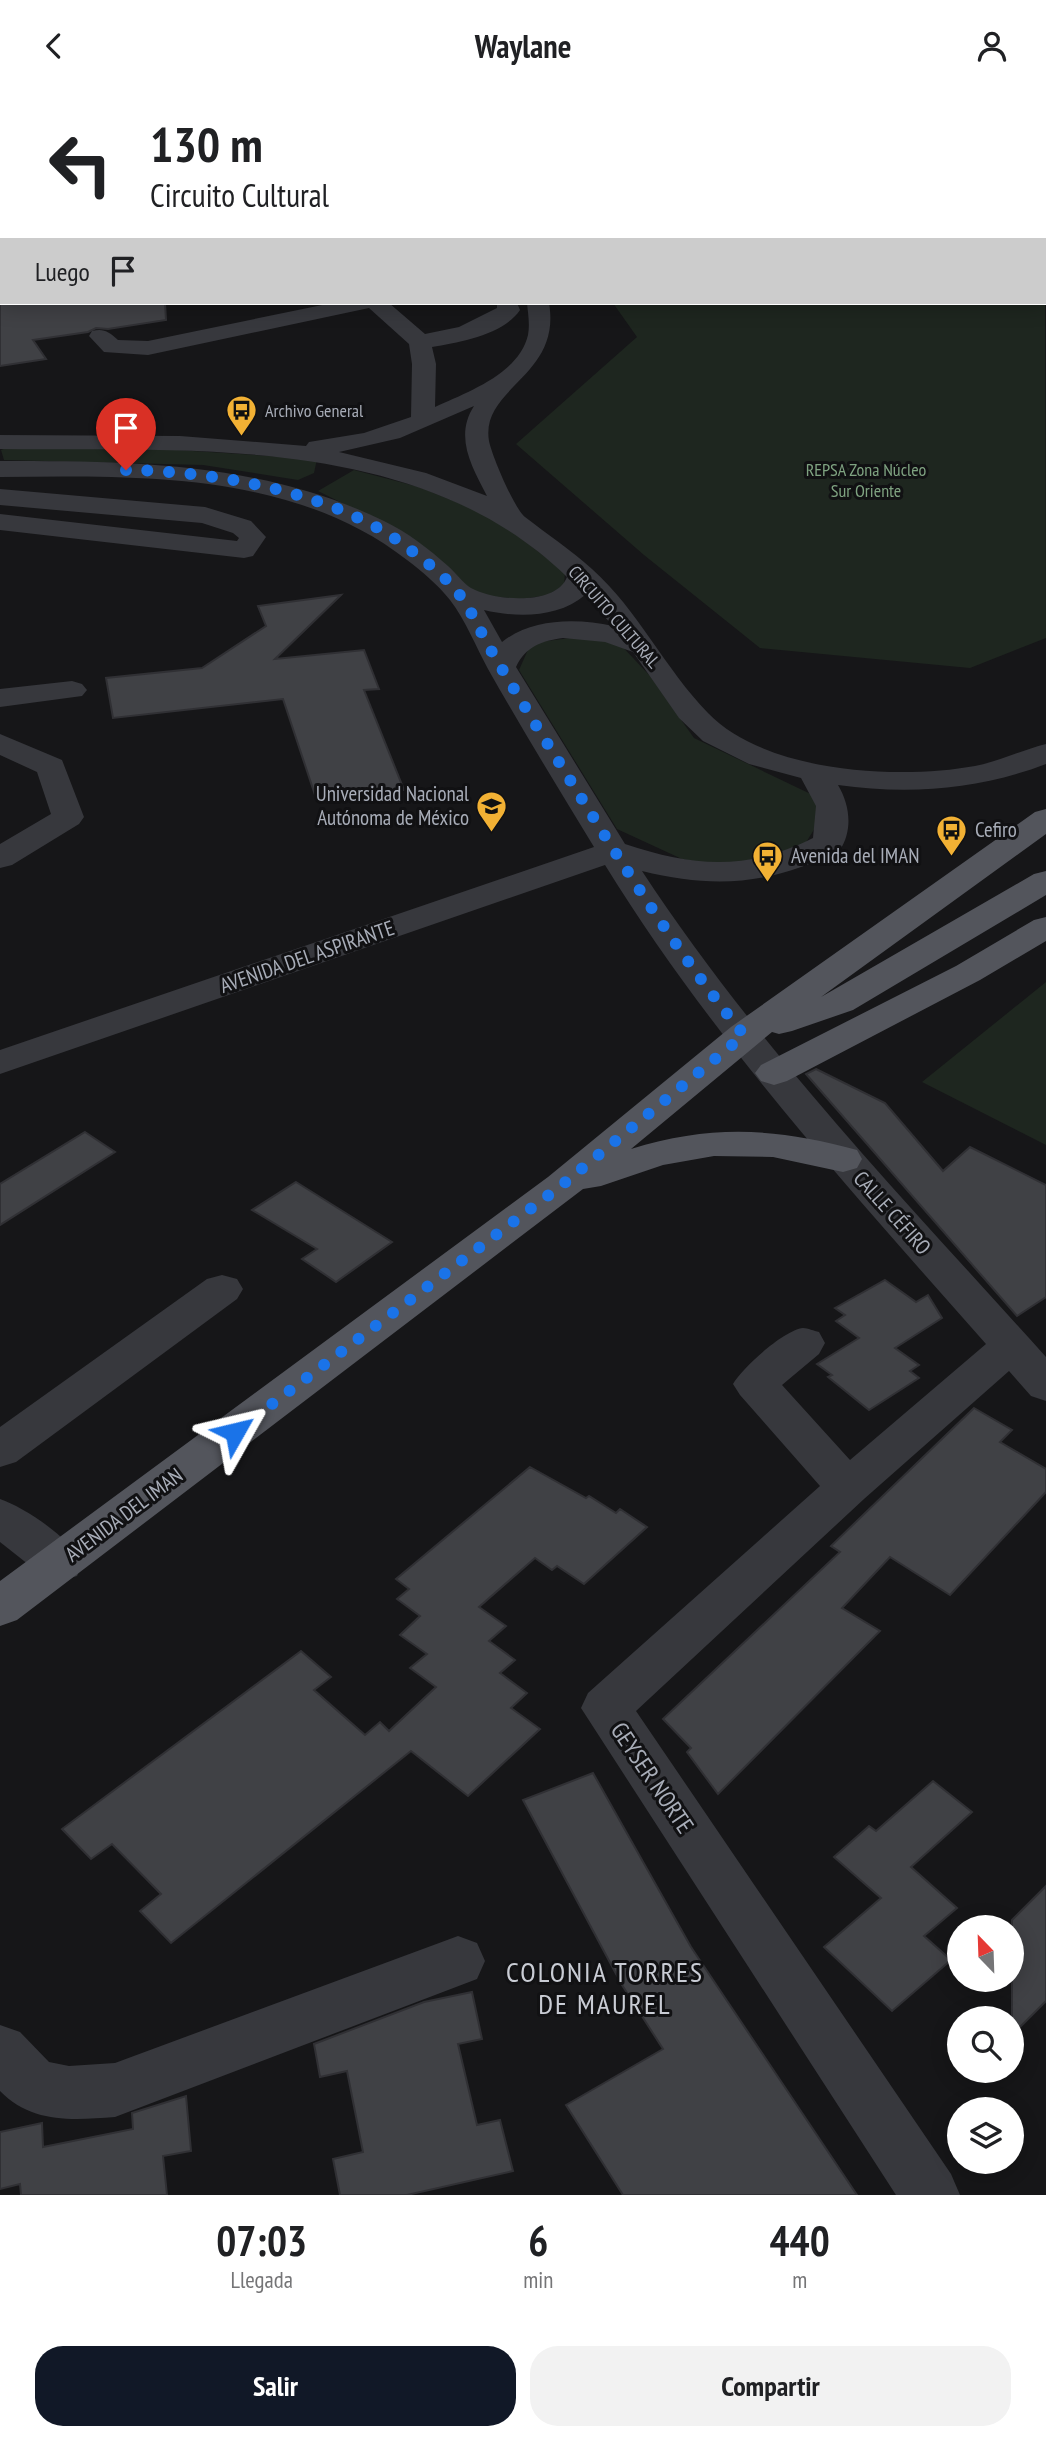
<!DOCTYPE html>
<html lang="es">
<head>
<meta charset="utf-8">
<style>
  :root { --surface:#fff; --page:#f2f2f2; --text:#202124; --muted:#757577; --accent:#111827 }
  body { margin:0; font-family:"PT Sans Narrow",sans-serif; background:var(--page); color:var(--text); height:100vh; display:flex; flex-direction:column; font-size:26px; white-space:nowrap }
  * { box-sizing:border-box; margin:0 }
  p { font-size:23px; color:var(--muted) }
  .icon { flex:none; width:38px; height:38px; fill:none; stroke:currentColor; stroke-width:2; stroke-linecap:round; stroke-linejoin:round }
  .map { position:relative; height:2104px; overflow:hidden }
  .side { display:flex; flex-direction:column; background:var(--surface); flex:1 }
  .side>* { flex:none }
  .guide { position:absolute; left:0px; top:0px; width:1046px; height:214px; box-shadow:0 4px 18px #0003; background:#fff; color:var(--text); overflow:hidden }
  .needle { width:46px; rotate:337deg }
  .buttons { position:absolute; left:947px; top:1824px; display:grid; gap:14px }
  .buttons a { display:grid; place-items:center; width:77px; height:77px; border-radius:50%; background:var(--surface); box-shadow:0 4px 18px #0003; font-size:35px }
  .pin { position:absolute; display:grid; place-items:center; width:60px; height:60px; color:#fff; margin:-72px -30px; border-radius:50% 50% 50% 0; rotate:-45deg; box-shadow:0 0 7px #0007 }
  .pin .icon { rotate:45deg }
  .me { position:absolute; width:77px; margin:-38px; rotate:53deg; stroke-linejoin:round; filter:drop-shadow(0 0 5px #0008) }
  .turn { display:flex; align-items:center; gap:24px; height:147px; padding:0 35px; font-size:32px }
  .turn .icon { width:91px; height:91px; stroke-width:2.5 }
  .turn b { display:block; font-size:49px; line-height:60px }
  .then { display:flex; align-items:center; height:66px; padding:0 35px; background:#0003; gap:14px; font-size:26px }
  .eta { display:flex; justify-content:space-evenly; align-items:center; height:119px; text-align:center }
  .eta b { font-size:42px; font-weight:600; line-height:49px }
  .action { display:flex; gap:14px; margin-top:auto; padding:14px 35px }
  .action a { flex:1; height:80px; border-radius:28px; background:var(--accent); color:#fff; font-size:28px; font-weight:600; line-height:80px; text-align:center }
  .action a+a { background:var(--page); color:var(--text) }
  header { display:flex; justify-content:space-between; align-items:center; height:91px; padding:0 35px; background:var(--surface); font-size:32px; font-weight:600 }
  .map>svg:first-child { display:block }
  .green { fill:#1e261f }
  .building { fill:#404145; stroke:#303034; stroke-width:2 }
  .lines { fill:none; stroke-linecap:round; stroke-linejoin:round }
  .path { stroke:#3d3f44; stroke-width:2.5; stroke-dasharray:2 2.5; stroke-linecap:butt }
  .minor { fill:#37383d; fill-rule:evenodd }
  .major { fill:#53555c; fill-rule:evenodd }
  .route { stroke:#1a73e8; stroke-width:12; stroke-dasharray:0 21.6 }
  .labels { text-anchor:middle; stroke-width:6; stroke-linejoin:round; paint-order:stroke }
  .far-poi-label { font-size:18px; fill:#a8adb8; stroke:#111113; text-anchor:start }
  .far-park-label { font-size:18px; fill:#7fa381; stroke:#111113 }
  .far-street-label { font-size:18px; fill:#a8adb8; stroke:#111113 }
  .poi-label { font-size:21px; fill:#a8adb8; stroke:#111113; text-anchor:start }
  .street-label { font-size:21px; fill:#a8adb8; stroke:#111113 }
  .near-street-label { font-size:24px; fill:#a8adb8; stroke:#111113 }
  .near-neighbourhood-label { font-size:28px; letter-spacing:2px; fill:#c9ccd4; stroke:#111113 }
</style>
</head>
<body>
<header><svg class="icon" aria-label="back" viewBox="0 0 24 24"><path d="M15 5l-7 7 7 7"/></svg>Waylane<svg class="icon" aria-label="person" viewBox="0 0 24 24"><circle cx="12" cy="8" r="4"/><path d="M4 21q1-7 8-7t8 7"/></svg></header>
<div class="map">
<svg width="1046" height="2104" viewBox="0 0 1046 2104">
  <rect width="100%" height="100%" fill="#161618"/>
  <g class="green">
    <path d="M0,0H354L355,2H2L0,111Z"/>
    <path d="M448,0H1046V39L1045,2Z"/>
    <path d="M1045,140L1046,547L970,577L760,557L644,464L516,353L637,246L613,212H1045Z"/>
    <path d="M16,353L177,359L317,368L314,382L298,389L203,374L4,369L1,359Z"/>
    <path d="M354,379L419,396L493,426L565,481L564,494L548,504L522,508L481,505L364,423L318,400Z"/>
    <path d="M578,546L617,550L650,585L694,647L819,707L818,732L805,753L756,770L720,775L682,768L617,738L519,579L531,552Z"/>
    <path d="M1046,891V1054L922,991Z"/>
  </g>
  <g class="building">
    <path d="M0,200L2,212H165L166,229L108,238L96,237L88,241L33,249L46,268L0,275Z"/>
    <path d="M341,504L275,568L364,559L379,598L364,599L404,699L317,710L283,608L113,627L106,587L202,577L266,535L258,515Z"/>
    <path d="M816,978L885,1012L943,1080L970,1056L1046,1094V1206L1017,1225L806,983Z"/>
    <path d="M85,1041L115,1061L0,1134V1093Z"/>
    <path d="M296,1091L392,1151L336,1191L302,1168L317,1158L252,1119Z"/>
    <path d="M885,1189L916,1211L928,1204L942,1227L895,1257L919,1274L910,1280L919,1287L869,1319L828,1286L832,1284L817,1273L859,1247L836,1230L845,1224L835,1217Z"/>
    <path d="M974,1317L1012,1339L1000,1351L1046,1378V1401L950,1504L890,1466L842,1517L880,1540L718,1703L687,1661L691,1657L663,1628L840,1461L831,1455Z"/>
    <path d="M530,1376L586,1407L589,1405L616,1422L620,1418L647,1436L584,1493L557,1475L552,1479L535,1467L479,1516L506,1535L489,1550L515,1569L500,1582L527,1602L511,1617L540,1638L468,1705L411,1660L171,1852L140,1820L161,1803L112,1753L91,1768L62,1738L301,1560L331,1586L314,1599L365,1644L380,1631L389,1640L436,1596L410,1577L427,1563L400,1544L420,1525L397,1508L409,1498L396,1488Z"/>
    <path d="M593,1682L691,1856L857,2104H623L566,2014L663,1958L622,1894L523,1709Z"/>
    <path d="M933,1690L972,1721L911,1776L957,1817L924,1845L951,1869L892,1920L824,1856L881,1807L834,1766L869,1735L876,1740Z"/>
    <path d="M1046,1795V1910L1012,1944V1829Z"/>
    <path d="M472,1901L482,1948L458,1953L477,2034L500,2029L513,2080L407,2104H340L333,2068L363,2061L347,1980L320,1986L314,1953L424,1911Z"/>
    <path d="M186,2005L191,2060L163,2065L167,2104H21L20,2093L0,2098V2041L42,2032L43,2056L133,2038L132,2022Z"/>
  </g>
  <g class="lines">
    <path class="path" d="M410,0L412,2"/>
    <g class="minor">
      <path d="M362,0H381L382,2H363Z"/>
      <path d="M0,114H2L0,127Z"/>
      <path d="M332,212H389L425,243L459,236L497,217V212H517L520,219C503,244 460,251 432,256L436,273L435,316C467,301 519,283 528,244C530,233 528,223 527,212H549C562,286 480,296 489,350C492,365 514,417 525,426C547,443 571,459 592,478C638,519 665,578 708,622C766,682 898,689 975,675C1000,670 1022,659 1046,653V673C978,699 909,704 838,694C850,714 853,739 840,759C772,794 715,798 642,780C758,957 905,1109 1046,1266V1310L1031,1305L1009,1280L864,1408L636,1620L951,2083L960,2104H896L581,1617L588,1602L820,1395L740,1304L733,1293C742,1277 784,1239 803,1237C808,1237 814,1240 819,1241L825,1252L819,1263L782,1294L850,1369L986,1253C851,1100 713,949 605,774L0,983V959L594,756C558,697 522,638 488,578C476,556 466,530 450,509C438,494 423,481 407,469C293,380 138,385 0,386V370C132,370 263,371 384,430C407,441 429,458 448,475C456,482 463,492 471,497C494,510 556,515 567,486C419,342 191,360 0,358V344L180,345L306,355L309,351L364,342L411,326L412,273L409,253L369,217L148,264L104,261L89,245L92,240C104,237 109,241 118,249L148,250ZM474,315C454,346 472,376 487,405L426,382L339,361L400,347ZM585,504L613,535C577,527 532,527 502,551L484,519C517,527 558,527 585,504ZM563,547L605,551L633,561L679,627L703,650L749,673L801,687L816,715L813,747C747,780 694,776 625,753L516,576C526,555 542,550 563,547Z"/>
      <path d="M0,398L205,416L251,430L266,446L253,465L244,467L0,439V423L237,450L239,447L233,442L202,432L0,414Z"/>
      <path d="M72,590L82,593L87,599L82,605L0,616V598Z"/>
      <path d="M0,643L62,669L84,726L79,733L12,774L0,777V753L51,723L37,681L0,664Z"/>
      <path d="M222,1184L237,1188L243,1198L237,1208L16,1371L0,1376V1336L207,1188Z"/>
      <path d="M0,1408C26,1417 71,1448 83,1472L77,1485L60,1490L43,1485L0,1451Z"/>
      <path d="M458,1845L477,1852L485,1870L477,1888L115,2026C73,2029 32,2033 0,2000V1934L20,1941L49,1971L69,1975L115,1972Z"/>
    </g>
    <g class="major">
      <path d="M1046,718V743L821,906L1034,783L1046,780V804L853,919L792,940L779,943L772,941L631,1058C712,1033 776,1037 857,1059L862,1068L857,1077L843,1081L773,1066L714,1065L663,1074L601,1095L583,1098L17,1529L0,1535V1490L548,1086L731,936L1035,721Z"/>
      <path d="M1046,826V850L980,889L787,990L774,994L761,990L755,982L761,974L956,875L1034,829Z"/>
    </g>
  </g>
  <g class="lines">
    <path class="route" d="M126,379C217,380 340,402 412,460C428,472 448,488 459,503C471,518 479,538 488,554C504,582 521,609 537,636C603,741 666,848 744,944L562,1094L235,1341"/>
  </g>
  <defs>
    <symbol id="bus-pin" viewBox="-11 -11 22 30"><path d="M0 17L-7.5 6A9.5 9.5 0 1 1 7.5 6Z" fill="#f2b134" stroke="#111113"/><path d="M-5-6H5V4H4V6H2V4H-2V6H-4V4H-5ZM-3.5-4V0h7V-4ZM-3.5 1.2v1.5H-2V1.2ZM2 1.2v1.5H3.5V1.2Z" fill="#111"/></symbol>
    <symbol id="university-pin" viewBox="-11 -11 22 30"><path d="M0 17L-7.5 6A9.5 9.5 0 1 1 7.5 6Z" fill="#f2b134" stroke="#111113"/><path d="M0-5L7-2L0 1L-7-2ZM-4 1L0 2.5L4 1V4Q0 6-4 4Z" fill="#111"/></symbol>
  </defs>
  <g fill-rule="evenodd">
    <use href="#bus-pin" x="224" y="302" width="35" height="47"/>
    <use href="#university-pin" x="474" y="698" width="35" height="47"/>
    <use href="#bus-pin" x="934" y="722" width="35" height="47"/>
    <use href="#bus-pin" x="750" y="748" width="35" height="47"/>
  </g>
  <g class="labels">
    <g class="far-poi-label">
      <text x="265" y="326">Archivo General</text>
    </g>
    <g class="far-park-label">
      <text x="866" y="385">REPSA Zona Núcleo<tspan x="866" dy="21">Sur Oriente</tspan></text>
    </g>
    <g class="far-street-label">
      <text transform="translate(614 526) rotate(49)" y="6">CIRCUITO CULTURAL</text>
    </g>
    <g class="poi-label">
      <text x="469" y="710" text-anchor="end">Universidad Nacional<tspan x="469" dy="24">Autónoma de México</tspan></text>
      <text x="975" y="746">Cefiro</text>
      <text x="791" y="772">Avenida del IMAN</text>
    </g>
    <g class="street-label">
      <text transform="translate(307 866) rotate(-19)" y="7">AVENIDA DEL ASPIRANTE</text>
      <text transform="translate(892 1122) rotate(48)" y="7">CALLE CÉFIRO</text>
      <text transform="translate(124 1424) rotate(-37)" y="7">AVENIDA DEL IMAN</text>
    </g>
    <g class="near-street-label">
      <text transform="translate(652 1687) rotate(56)" y="8">GEYSER NORTE</text>
    </g>
    <g class="near-neighbourhood-label">
      <text x="605" y="1891">COLONIA TORRES<tspan x="605" dy="32">DE MAUREL</tspan></text>
    </g>
  </g>
</svg>
<div class="buttons">
<a><svg class="needle" viewBox="-14 -14 28 28"><path d="M0-13l5 13h-10z" fill="#e53935"/><path d="M0 13l5-13h-10z" fill="#757577"/></svg></a>
<a><svg class="icon" aria-label="search" viewBox="0 0 24 24"><circle cx="10" cy="10" r="6"/><path d="M15 15l6 6"/></svg></a>
<a><svg class="icon" aria-label="layers" viewBox="0 0 24 24"><path d="M12 4l9 5-9 5-9-5zM3 14l9 5 9-5"/></svg></a>
</div>
<div class="pin" style="left:126px;top:379px;background:#d93025"><svg class="icon" aria-label="arrive" viewBox="0 0 24 24"><path d="M6 21V4h12l-3 4 3 4H6"/></svg></div>
<svg class="me" style="left:235px;top:1341px" viewBox="-20 -20 40 40"><path d="M0-17L14 15 0 8-14 15z" fill="#1a73e8" stroke="#fff" stroke-width="4"/></svg>
<div class="guide">
<div class="turn"><svg class="icon" aria-label="left" viewBox="0 0 24 24"><path d="M17 20v-9H6M10 6l-5 5 5 5"/></svg><div><b>130 m</b>Circuito Cultural</div></div>
<div class="then">Luego<svg class="icon" aria-label="arrive" viewBox="0 0 24 24"><path d="M6 21V4h12l-3 4 3 4H6"/></svg></div>
</div>
</div>
<section class="side">
<div class="eta">
<div><b>07:03</b><p>Llegada</p></div>
<div><b>6</b><p>min</p></div>
<div><b>440</b><p>m</p></div>
</div>
<div class="action"><a>Salir</a><a>Compartir</a></div>
</section>
</body>
</html>
